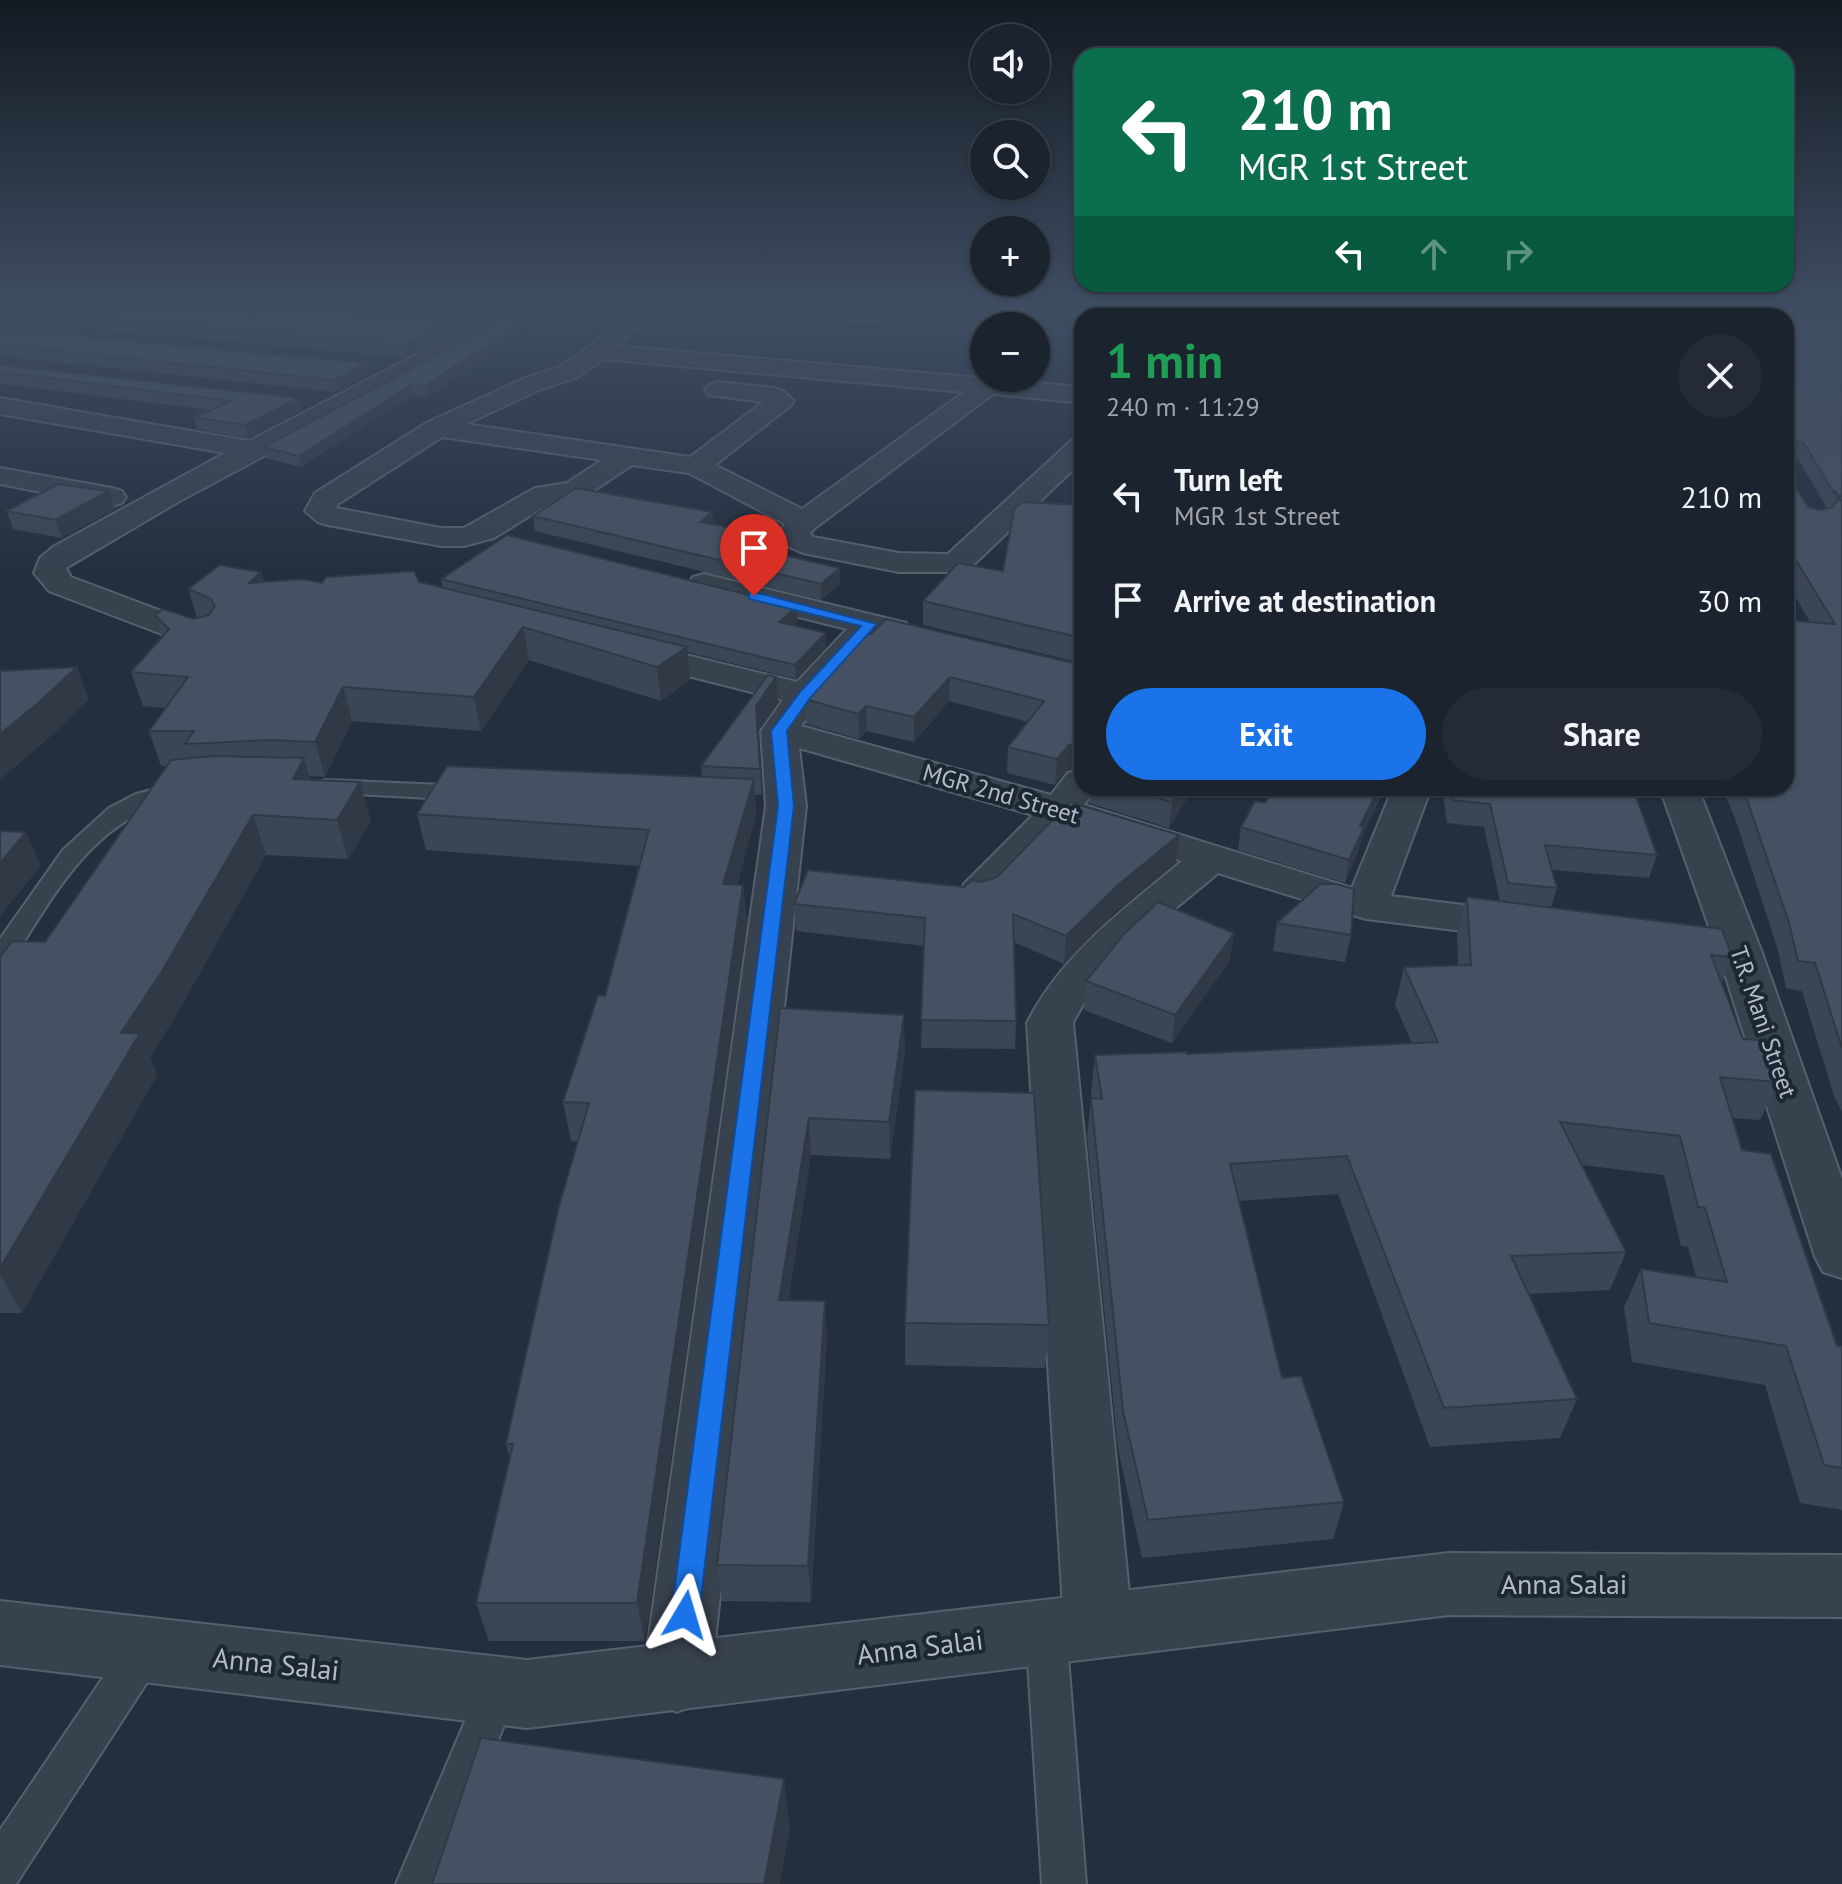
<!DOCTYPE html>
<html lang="en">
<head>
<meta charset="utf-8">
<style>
  :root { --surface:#1b232e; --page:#242b36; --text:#f1f3f6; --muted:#a0a4aa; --line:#39404a; --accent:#1a73e8 }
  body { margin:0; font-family:"PT Sans",sans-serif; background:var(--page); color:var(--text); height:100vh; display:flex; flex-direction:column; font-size:30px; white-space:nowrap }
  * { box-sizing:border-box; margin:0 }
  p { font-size:26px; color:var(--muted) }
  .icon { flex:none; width:44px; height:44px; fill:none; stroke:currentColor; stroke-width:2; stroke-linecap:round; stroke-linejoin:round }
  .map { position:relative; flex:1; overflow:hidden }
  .drawer { position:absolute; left:1074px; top:308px; width:720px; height:488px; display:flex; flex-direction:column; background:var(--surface); border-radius:24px; box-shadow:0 2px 6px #0004,0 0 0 2px var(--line) }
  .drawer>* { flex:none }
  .banner { position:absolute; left:1074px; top:48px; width:720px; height:244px; border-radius:24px; box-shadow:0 2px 6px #0004,0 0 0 2px var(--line); background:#0b6e4f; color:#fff; overflow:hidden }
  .tools { position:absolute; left:970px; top:24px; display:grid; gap:16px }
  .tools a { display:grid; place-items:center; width:80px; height:80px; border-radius:50%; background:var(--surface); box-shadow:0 2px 6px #0004,0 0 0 2px var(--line); font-size:40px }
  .pin { position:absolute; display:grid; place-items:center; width:68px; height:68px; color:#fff; margin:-82px -34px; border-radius:50% 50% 50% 0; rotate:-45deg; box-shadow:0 0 8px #0007 }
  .pin .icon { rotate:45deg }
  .me { position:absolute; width:88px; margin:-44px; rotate:7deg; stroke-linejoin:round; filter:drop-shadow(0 0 6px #0008) }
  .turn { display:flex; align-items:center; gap:28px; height:168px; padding:0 32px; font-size:36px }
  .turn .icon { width:104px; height:104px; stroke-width:2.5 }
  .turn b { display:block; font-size:56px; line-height:68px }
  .lanes { display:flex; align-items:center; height:76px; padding:0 32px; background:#0003; justify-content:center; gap:40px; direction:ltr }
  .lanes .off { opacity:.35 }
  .round { display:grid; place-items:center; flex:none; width:84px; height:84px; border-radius:42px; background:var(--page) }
  .overview { display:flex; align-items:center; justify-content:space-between; height:136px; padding:0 32px }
  h1 { font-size:48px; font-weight:800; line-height:60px; color:#1e9e55 }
  .cta { display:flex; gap:16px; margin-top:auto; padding:16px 32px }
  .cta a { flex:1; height:92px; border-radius:48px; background:var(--accent); color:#fff; font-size:32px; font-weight:800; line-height:92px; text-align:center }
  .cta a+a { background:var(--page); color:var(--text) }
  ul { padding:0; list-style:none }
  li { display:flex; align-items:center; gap:24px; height:104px; padding:0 32px }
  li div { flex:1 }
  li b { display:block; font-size:30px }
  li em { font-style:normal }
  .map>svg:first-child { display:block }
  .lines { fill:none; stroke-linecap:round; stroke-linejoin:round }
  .service-casing { stroke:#565f6c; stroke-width:4 }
  .minor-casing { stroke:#565f6c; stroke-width:4 }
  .tertiary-casing { stroke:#565f6c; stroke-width:4 }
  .service { fill:#38414e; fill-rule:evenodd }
  .minor { fill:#38414e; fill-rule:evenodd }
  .tertiary { fill:#38414e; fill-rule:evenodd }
  .wall { fill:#3b4654 }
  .shaded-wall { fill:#303945 }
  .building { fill:#455162; stroke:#303945; stroke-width:2 }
  .route { fill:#1a73e8; stroke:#114b97; stroke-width:2 }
  .labels { text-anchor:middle; stroke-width:8; stroke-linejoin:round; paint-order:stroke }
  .street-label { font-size:24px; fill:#b4bcc9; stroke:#1d2633 }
  .near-street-label { font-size:28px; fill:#b4bcc9; stroke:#1d2633 }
</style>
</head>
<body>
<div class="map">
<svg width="1842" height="1884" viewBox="0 0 1842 1884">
  <rect width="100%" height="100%" fill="#242f3e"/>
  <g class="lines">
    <defs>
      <g id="service">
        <path d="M326,780L467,786L475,788L479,793L475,798L467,800L318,792L315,787L318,782Z"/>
        <path d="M175,784L183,786L186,791L183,796C90,821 58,890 9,965L0,967V939L63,850L109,808L136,794Z"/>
        <path d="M1046,1612L1060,1617L1066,1631L1086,1884H1042L1026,1631L1032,1617Z"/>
        <path d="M143,1633L157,1639L163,1653L157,1667L16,1884H0V1830L129,1639Z"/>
        <path d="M497,1673L511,1679L517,1693L440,1884H396L483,1679Z"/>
      </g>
      <g id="minor">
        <path d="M48,307H77L74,312L0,346V330Z"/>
        <path d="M268,307C335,307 427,301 491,317L495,329L491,334L178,502L66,568L71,577L217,632L222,639L217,646L205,649L193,646L49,591L34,573L40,558L53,547L225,453L0,414V398L249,441L470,327L279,314Z"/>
        <path d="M631,307H655L617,346L1082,387V403L993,394L815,528L810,533L813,537L899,553L948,554L1072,440L1082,438V461L968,570L957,572H899L803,553L785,545L780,531L785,524L689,473L632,465L584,497L552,502L494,538L464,546H441L328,525L318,522L305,511L315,493L428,422L523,379L560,367L590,346ZM603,359L964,392L802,509L715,465L790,406L794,401L783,391L774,388L718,382L709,385L705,390L709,395L763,402L690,457L466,424L541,389L578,377ZM442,437L602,460L567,483L535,488L464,528H441L336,508L338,504Z"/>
        <path d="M756,307H865L923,311L931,313L934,318L931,323L923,325L767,314Z"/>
        <path d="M1034,307H1187L1180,316L1045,314Z"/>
        <path d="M0,468L112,488L122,491L126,497L122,503L112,506L0,484Z"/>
        <path d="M704,574L906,623L911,630L906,637L894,640L877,636L818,703L801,726L1051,795L1068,773L1082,769V788H1096L1084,805L1352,888L1393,788H1431L1391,896L1519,912L1534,915L1541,925L1534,935L1519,938L1366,919L1218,873C1167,917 1103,960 1073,1023L1132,1624L1122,1647L1098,1656L1074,1647L1064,1624L1027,1023C1062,954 1123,910 1182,861L1067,825L994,902L979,906L964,902L958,893L964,884L1033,815L799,748L806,806L711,1678L701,1702L677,1712L653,1702L643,1678L766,806L761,731L783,700L617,658L612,651L617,644L629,641L797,682L847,629L693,591L688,584L693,577Z"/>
        <path d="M1660,788H1698L1762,953L1842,1179V1278L1823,1272L1815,1257L1722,965L1655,954L1649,944L1655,934L1671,930L1712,935Z"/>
      </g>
      <path id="tertiary" d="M1449,1553L1842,1555V1617L1449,1615L527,1728L0,1665V1601L527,1660Z"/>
    </defs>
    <use href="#service" class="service-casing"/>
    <use href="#minor" class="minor-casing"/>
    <use href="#tertiary" class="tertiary-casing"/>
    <use href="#service" class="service"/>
    <use href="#minor" class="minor"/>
    <use href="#tertiary" class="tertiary"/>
  </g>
  <g class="wall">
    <path d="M0,307L457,318L459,329L404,357L0,321Z"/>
    <path d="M1236,307H1788L1790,312L1842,318V1112L1834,1096L1802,991L1786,988L1778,950L1735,818L1722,788H1786L1810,622L1786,580V462L1797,489L1808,507L1821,510L1827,508L1798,459L1790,457L1786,451V316H1260L1258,308Z"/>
    <path d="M1796,307H1842V313Z"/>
    <path d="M529,317L530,326L427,397L413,395L301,467L266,458L263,447Z"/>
    <path d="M0,329L369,375L336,392L0,356Z"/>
    <path d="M0,365L299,398L302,410L248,438L197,429L194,417L210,410L2,384L0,385Z"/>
    <path d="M109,491L115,509L62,538L13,529L7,511Z"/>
    <path d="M1082,505V663L923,625V601L1003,571Z"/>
    <path d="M712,512L713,524L776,537L777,553L840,584L821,600L535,531L533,516Z"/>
    <path d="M261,572L264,582H419L442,587L441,579L798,620L792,625L826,647L796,679L687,652L690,680L661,701L529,660L481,731L352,721L325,777L309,776L310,780L371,821L348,859L266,855L178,1012L150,1057L157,1075L22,1313H0V957L45,942L167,766H161L149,731L166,708L143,706L131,672L162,636L155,615L194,619L197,618L188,589Z"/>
    <path d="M871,634L1082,665L1067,770L1055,785L1007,773L1008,747L1028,722L949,701L914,742L867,731L859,739L806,724L805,699Z"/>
    <path d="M776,677L778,702L758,731L762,795H755L756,815L737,885H743L747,922L645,1641H489L476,1603L510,1458L506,1444L578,1142L571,1141L563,1102L605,996L640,866L426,850L417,814L702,777L701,766Z"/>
    <path d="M1090,788H1193L1169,828L1089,803Z"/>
    <path d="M1274,788H1385L1362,836L1359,849L1345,883L1238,850L1241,827L1265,803Z"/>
    <path d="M1442,788H1633L1657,855L1649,878L1552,870L1557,888L1551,908L1732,957L1722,982L1743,1039L1778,1082L1760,1120L1732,1118L1742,1150L1837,1346H1842V1510L1800,1503L1765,1385L1632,1362L1624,1307L1641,1269L1696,1277L1688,1247L1681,1246L1664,1175L1582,1165L1626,1252L1610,1290L1528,1294L1577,1399L1560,1438L1430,1447L1338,1194L1239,1201L1282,1378L1344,1502L1333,1539L1142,1558L1118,1449L1087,1137L1091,1098H1092L1091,1093L1095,1055L1187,1054L1412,1043L1395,1005L1404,967L1458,965L1457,934L1467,897L1500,901L1484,827L1447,823Z"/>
    <path d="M1176,862L1114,913L1064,964L1014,942L1016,1021L1015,1049L921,1048L924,946L796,931L794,904L964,887L981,882Z"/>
    <path d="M1277,923L1351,935L1345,962L1273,951Z"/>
    <path d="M1234,933L1229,961L1172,1043L1084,1010L1086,981Z"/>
    <path d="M780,1008L905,1051L890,1159L811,1155L788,1300L827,1338L811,1602L722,1601L717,1565Z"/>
    <path d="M905,1323L1049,1325L1045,1368L905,1365Z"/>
  </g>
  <g class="shaded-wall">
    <path d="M529,317L530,326L427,397L425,386Z"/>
    <path d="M457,318L459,329L404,357L402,345Z"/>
    <path d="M367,363L369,375L336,392L334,380Z"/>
    <path d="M411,385L413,395L301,467L299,456Z"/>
    <path d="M299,398L302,410L248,438L245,425Z"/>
    <path d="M109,491L115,509L62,538L55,520Z"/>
    <path d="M712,512L713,528L701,522Z"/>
    <path d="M776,537L777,553L762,565L761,550Z"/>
    <path d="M840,568V584L821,600V584Z"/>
    <path d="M261,572L270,604L249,583Z"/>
    <path d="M797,607L798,620L780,635L779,622Z"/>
    <path d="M523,627L529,660L481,731L474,697Z"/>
    <path d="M826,633V647L796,679L795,665Z"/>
    <path d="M687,647L690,680L661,701L657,667Z"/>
    <path d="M77,667L89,700L50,737L0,780V734Z"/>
    <path d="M776,677L778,702L758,731L762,795L756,706Z"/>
    <path d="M950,677L949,701L914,742V717Z"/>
    <path d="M343,687L352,721L325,777L315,742Z"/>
    <path d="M866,706L867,731L859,739L858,714Z"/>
    <path d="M1082,742V767L1067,770L1055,785L1057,759L1069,745Z"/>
    <path d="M304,758L315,796L293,779Z"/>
    <path d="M754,779L756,815L727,922L723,884Z"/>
    <path d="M360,782L371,821L348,859L337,820Z"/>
    <path d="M1181,788H1193L1169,828L1172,802Z"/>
    <path d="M1379,788H1385L1362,836L1359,849L1345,883L1349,860L1360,826Z"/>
    <path d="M253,815L266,855L178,1012L150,1057L157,1075L22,1313L0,1274V1268L121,1033Z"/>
    <path d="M26,832L41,866L0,916V863Z"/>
    <path d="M1179,835L1176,862L1114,913L1064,964L1066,936L1117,886Z"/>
    <path d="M743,885L747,922L645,1641L637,1603Z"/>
    <path d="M1234,933L1229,961L1172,1043L1175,1015Z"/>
    <path d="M904,1015L905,1051L890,1159L889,1122Z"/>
    <path d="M809,1118L811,1155L783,1337L779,1300Z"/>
    <path d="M825,1301L827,1338L811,1602L808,1566Z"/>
    <path d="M784,1779L790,1829L780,1884H764Z"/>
  </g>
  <g class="building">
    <path d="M0,307H293L457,318L402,345L0,310Z"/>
    <path d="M1263,307H1788L1790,312L1842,318V496L1838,495L1835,491L1834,493L1804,443L1796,441L1786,427V316H1265Z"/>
    <path d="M494,312L529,317L425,386L411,385L299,456L263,447L491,327L496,321Z"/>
    <path d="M0,329L367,363L334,380L0,345Z"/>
    <path d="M0,365L299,398L245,425L194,417L232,401L0,372Z"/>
    <path d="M1786,462H1791L1797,489L1808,507L1821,510L1832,507L1838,500L1835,491L1842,502V1048L1815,963L1798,961L1789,923L1743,788H1786V620L1835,624L1786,544Z"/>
    <path d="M58,484L109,491L55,520L7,511Z"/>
    <path d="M576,488L712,512L701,522L776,537L761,550L840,568L821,584L533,516Z"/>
    <path d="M1022,502L1082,505V638L923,601L958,563L1003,571L1014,509Z"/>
    <path d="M507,535L797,607L779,622L826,633L795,665L441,579Z"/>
    <path d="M220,565L261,572L249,583L302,579L322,583L326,577L414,571L419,582L687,647L657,667L523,627L474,697L343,687L315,742L270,740L185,744L194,731H149L188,677L131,672L169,629L155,615L163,609L194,619L209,615L215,606L210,598L188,589Z"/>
    <path d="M886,619L1082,665V742L1069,745L1057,759L1008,747L1044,701L950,677L914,717L866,706L858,714L805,699L863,632L871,634Z"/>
    <path d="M77,667L37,704L0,734V671Z"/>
    <path d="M768,675L776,677L756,706L760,769L701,766Z"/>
    <path d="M215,756L304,758L293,779L360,782L337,820L253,815L162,971L121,1033H140L0,1268V957L12,941L45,942L171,760Z"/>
    <path d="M447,766L754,779L723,884L743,885L637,1603H476L513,1444H506L559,1206L589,1103L563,1102L598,995L605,996L649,830L417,814Z"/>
    <path d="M1125,788H1181L1172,802Z"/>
    <path d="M1274,788H1379L1360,826L1364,827L1349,860L1241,827L1255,801L1265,803Z"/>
    <path d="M1451,788H1633L1657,855L1545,845L1557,888L1508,883L1490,804L1453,800Z"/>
    <path d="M1070,802L1179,835L1117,886L1066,936L1013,914L1016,1021L921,1020L925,918L794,904L808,870L964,887L972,880L981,882L997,877Z"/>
    <path d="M0,831L26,832L0,863Z"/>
    <path d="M1320,884H1336L1354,889L1351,935L1277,923Z"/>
    <path d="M1467,897L1722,929L1732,957L1711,955L1743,1039L1762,1040L1778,1082L1720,1077L1742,1150L1771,1154L1837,1346H1842V1468L1824,1465L1786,1346L1649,1323L1641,1269L1727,1282L1705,1208L1698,1207L1680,1136L1560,1122L1626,1252L1511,1256L1577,1399L1444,1408L1347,1156L1230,1164L1282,1378L1301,1376L1344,1502L1148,1520L1123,1411L1091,1098L1102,1099L1095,1055L1187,1052V1054L1438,1042L1404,967L1471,965Z"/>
    <path d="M1158,902L1234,933L1175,1015L1086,981L1124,934Z"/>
    <path d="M780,1008L904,1015L889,1122L809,1118L779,1300L825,1301L808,1566L717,1565Z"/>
    <path d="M915,1090L1034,1093L1049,1325L905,1323Z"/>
    <path d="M481,1738L784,1779L764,1884H432Z"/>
  </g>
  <linearGradient id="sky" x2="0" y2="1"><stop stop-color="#141a22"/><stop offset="0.54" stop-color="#3f4d63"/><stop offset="1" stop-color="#3f4d63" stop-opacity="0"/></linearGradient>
  <rect width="1842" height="571" fill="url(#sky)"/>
  <path class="route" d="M754,592L877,624L810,698L787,731L794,806L699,1615L695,1625L685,1628L675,1625L671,1615L778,806L771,731L800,692L861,626L749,599V593Z"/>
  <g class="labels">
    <g class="street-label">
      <text transform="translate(1001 794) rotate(16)" y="8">MGR 2nd Street</text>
      <text transform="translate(1763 1022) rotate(71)" y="8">T.R. Mani Street</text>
    </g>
    <g class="near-street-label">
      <text x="1564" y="1594">Anna Salai</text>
      <text transform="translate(920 1647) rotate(-7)" y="10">Anna Salai</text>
      <text transform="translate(276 1664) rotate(6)" y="10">Anna Salai</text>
    </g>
  </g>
</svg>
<div class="tools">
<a><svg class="icon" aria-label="sound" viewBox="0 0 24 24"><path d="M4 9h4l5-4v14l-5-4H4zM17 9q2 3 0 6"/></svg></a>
<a><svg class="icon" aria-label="search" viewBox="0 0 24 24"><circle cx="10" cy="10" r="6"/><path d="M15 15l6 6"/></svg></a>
<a>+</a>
<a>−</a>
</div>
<div class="pin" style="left:754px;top:596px;background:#d93025"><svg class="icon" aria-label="arrive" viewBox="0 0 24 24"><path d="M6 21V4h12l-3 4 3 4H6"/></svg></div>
<svg class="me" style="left:685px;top:1615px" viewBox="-20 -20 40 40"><path d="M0-17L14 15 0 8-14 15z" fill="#1a73e8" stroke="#fff" stroke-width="4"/></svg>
<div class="banner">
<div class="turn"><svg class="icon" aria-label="left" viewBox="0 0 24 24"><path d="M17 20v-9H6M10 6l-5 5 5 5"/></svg><div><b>210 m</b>MGR 1st Street</div></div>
<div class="lanes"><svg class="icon" aria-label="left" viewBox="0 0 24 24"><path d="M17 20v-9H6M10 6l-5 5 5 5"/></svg><svg class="icon off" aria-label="ahead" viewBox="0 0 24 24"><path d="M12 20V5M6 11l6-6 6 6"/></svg><svg class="icon off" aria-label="right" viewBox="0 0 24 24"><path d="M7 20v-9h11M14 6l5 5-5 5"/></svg></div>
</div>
<section class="drawer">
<div class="overview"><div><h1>1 min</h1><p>240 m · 11:29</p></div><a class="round"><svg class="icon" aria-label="close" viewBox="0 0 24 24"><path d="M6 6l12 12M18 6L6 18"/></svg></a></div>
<ul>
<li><svg class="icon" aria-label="left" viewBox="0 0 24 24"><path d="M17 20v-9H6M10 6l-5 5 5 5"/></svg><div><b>Turn left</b><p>MGR 1st Street</p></div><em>210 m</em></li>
<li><svg class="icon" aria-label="arrive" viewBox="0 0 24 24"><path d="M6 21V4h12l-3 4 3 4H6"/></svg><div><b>Arrive at destination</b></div><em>30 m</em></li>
</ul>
<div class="cta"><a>Exit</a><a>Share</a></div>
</section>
</div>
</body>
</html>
